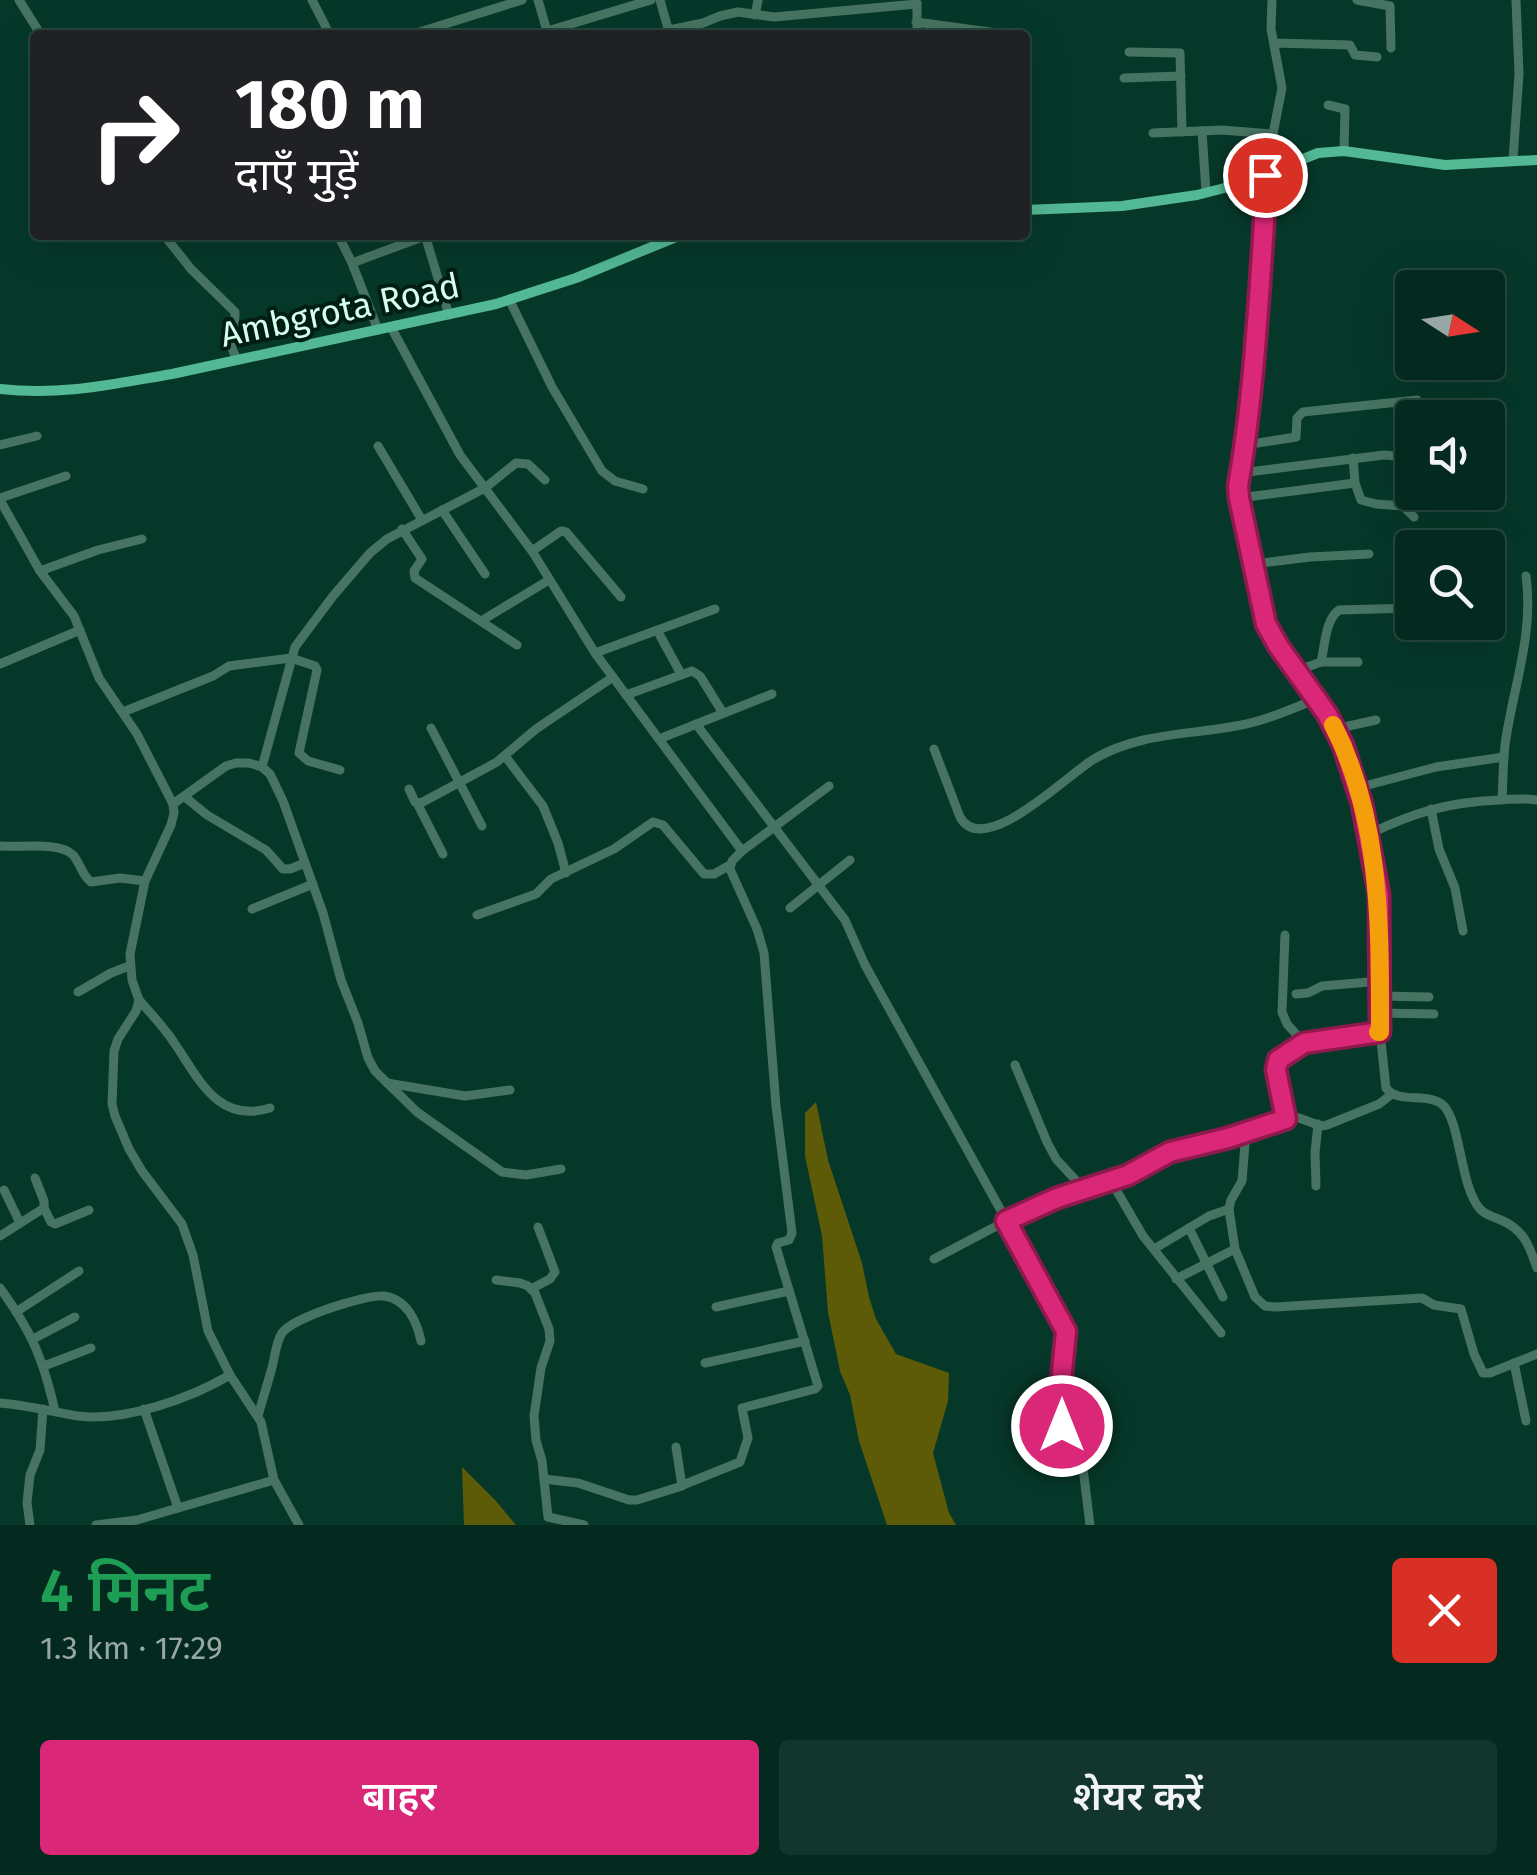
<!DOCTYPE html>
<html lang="hi">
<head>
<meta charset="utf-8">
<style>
  :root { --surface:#042a1f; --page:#12362c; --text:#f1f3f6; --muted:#97a7a4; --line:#25463d; --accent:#db2777 }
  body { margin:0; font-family:"Fira Sans","Noto Sans Devanagari",sans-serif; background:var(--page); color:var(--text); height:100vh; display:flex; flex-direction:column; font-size:38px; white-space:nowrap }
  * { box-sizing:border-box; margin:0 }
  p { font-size:32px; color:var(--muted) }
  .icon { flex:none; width:55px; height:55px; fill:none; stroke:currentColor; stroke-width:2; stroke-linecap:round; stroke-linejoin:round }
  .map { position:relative; height:1525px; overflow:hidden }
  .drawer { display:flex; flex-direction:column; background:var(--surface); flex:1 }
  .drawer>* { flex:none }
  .guide { position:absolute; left:30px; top:30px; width:1000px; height:210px; border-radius:10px; box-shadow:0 10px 40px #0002,0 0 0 2px var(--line); background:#202124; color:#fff; overflow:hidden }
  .needle { width:65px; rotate:102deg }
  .controls { position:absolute; left:1395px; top:270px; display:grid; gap:20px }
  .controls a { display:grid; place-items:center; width:110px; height:110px; border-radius:10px; background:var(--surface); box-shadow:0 10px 40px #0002,0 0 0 2px var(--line); font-size:50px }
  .pin { position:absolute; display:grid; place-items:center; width:85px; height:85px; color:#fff; margin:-42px; border:5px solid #fff; border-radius:50%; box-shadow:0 2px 10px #0007 }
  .me { position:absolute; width:110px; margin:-55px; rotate:0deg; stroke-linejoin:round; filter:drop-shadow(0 0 8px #0008) }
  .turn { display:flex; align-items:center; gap:35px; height:210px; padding:0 40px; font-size:45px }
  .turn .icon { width:130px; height:130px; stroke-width:2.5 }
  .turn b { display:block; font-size:70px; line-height:85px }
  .round { display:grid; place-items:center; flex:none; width:105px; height:105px; border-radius:10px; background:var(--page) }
  .head { display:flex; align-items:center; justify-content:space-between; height:170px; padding:0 40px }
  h1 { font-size:60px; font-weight:600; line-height:75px; color:#1e9e55 }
  .primary-button { display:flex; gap:20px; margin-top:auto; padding:20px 40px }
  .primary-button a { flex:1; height:115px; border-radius:10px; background:var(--accent); color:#fff; font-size:40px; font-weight:600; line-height:115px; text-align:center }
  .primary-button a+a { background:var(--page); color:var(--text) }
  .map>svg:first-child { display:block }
  .green { fill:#5d5a08 }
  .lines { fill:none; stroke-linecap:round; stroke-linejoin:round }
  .minor { stroke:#477462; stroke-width:9 }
  .major { stroke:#53b894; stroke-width:10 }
  .route-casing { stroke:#8e194d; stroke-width:25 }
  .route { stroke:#db2777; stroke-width:18 }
  .slow { stroke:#f59e0b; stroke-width:18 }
  .labels { text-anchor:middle; stroke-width:8; stroke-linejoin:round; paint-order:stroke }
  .street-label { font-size:35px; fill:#d5feec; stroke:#021d13 }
</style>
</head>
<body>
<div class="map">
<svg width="1537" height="1525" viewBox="0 0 1537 1525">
  <rect width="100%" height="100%" fill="#063829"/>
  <g class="green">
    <path d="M816,1102L828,1160L862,1263L869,1297L876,1319L896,1354L949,1373L948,1401L933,1453L949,1513L956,1525H887L859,1441L850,1395L840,1371L828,1312L822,1236L805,1156V1113Z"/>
    <path d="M462,1467L495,1500L516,1525H464Z"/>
  </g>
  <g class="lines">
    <g class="minor">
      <path d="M19,0L41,35"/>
      <path d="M312,0L330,35"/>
      <path d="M538,0L547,31"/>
      <path d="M660,0L669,32"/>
      <path d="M1272,0L1271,29L1282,88L1265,175L1264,230L1251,401L1238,486L1239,498L1267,624L1279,647L1327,714L1343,745L1362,804L1379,894L1380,1032L1386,1088C1399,1105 1429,1091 1444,1106C1461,1125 1460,1186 1480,1209C1485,1215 1494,1217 1501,1220C1524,1230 1529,1245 1537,1268"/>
      <path d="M1357,0L1390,6L1391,48"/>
      <path d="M755,15L758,0"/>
      <path d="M916,22L997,33"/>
      <path d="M669,30L703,23L720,16L738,12L774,17L917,4"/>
      <path d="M410,35L522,0"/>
      <path d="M534,35L651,0"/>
      <path d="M917,35V3"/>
      <path d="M1274,43L1350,45L1355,55L1377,57"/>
      <path d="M1129,52L1180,53L1182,132"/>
      <path d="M1124,78L1181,76"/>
      <path d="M1328,105L1345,109L1344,151"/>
      <path d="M1202,131L1206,192"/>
      <path d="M1153,133L1222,130L1272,134"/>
      <path d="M1513,159L1519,74L1516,0"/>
      <path d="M164,235L191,269L235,312C236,332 224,340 238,360"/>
      <path d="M338,235L352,263L378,330"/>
      <path d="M425,235L449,315"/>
      <path d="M352,263L425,236"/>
      <path d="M509,299L552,387L602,471L615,481L643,489"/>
      <path d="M391,327L460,455L532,551L595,653L742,851"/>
      <path d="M0,445L37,436"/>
      <path d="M1245,445L1296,437L1297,418L1303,412L1417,400"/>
      <path d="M378,446L422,520"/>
      <path d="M1353,458L1355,483L1361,500L1376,504L1403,506L1414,517"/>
      <path d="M1240,473L1384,455C1410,456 1401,465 1412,478"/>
      <path d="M0,498L66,476"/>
      <path d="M1239,498L1355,483"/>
      <path d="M0,500L40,571L74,616L99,678L137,734L173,804L174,813L171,825L145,881L130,954L132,980L139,1000L136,1011L118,1039L114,1051L112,1104L115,1116L129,1149L142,1171L182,1224L193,1255L208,1331L230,1375L261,1422L274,1480L299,1525"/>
      <path d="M442,510L485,574"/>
      <path d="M402,529L422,559L414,571L415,578L517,645"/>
      <path d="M532,551L561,531L566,532L621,597"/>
      <path d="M1254,564L1310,557L1369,554"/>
      <path d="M40,571L98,550L142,539"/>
      <path d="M481,621L549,580"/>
      <path d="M657,630L681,674"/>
      <path d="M595,653L715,609"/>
      <path d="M1321,662C1325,646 1325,620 1339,610L1412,608"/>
      <path d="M0,664L80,630"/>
      <path d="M1296,671L1321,662H1358"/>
      <path d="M626,695L692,671L700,676L723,713"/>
      <path d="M123,712L213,676L229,666L291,658L315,666L317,670L299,753L308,761L340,770"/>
      <path d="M696,724L845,920L865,965L1061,1319L1066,1331L1067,1342L1062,1372V1426L1081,1452L1090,1525"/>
      <path d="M431,728L482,826"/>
      <path d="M1335,729L1376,720"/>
      <path d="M659,739L772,694"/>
      <path d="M934,749L960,817C984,860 1068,774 1094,759C1138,733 1188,735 1236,726C1264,721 1290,710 1316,699"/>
      <path d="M505,756L543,806L558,843L566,873"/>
      <path d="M262,767L295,647L333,596L370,553L387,539L485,488L516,463L528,464L545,480"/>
      <path d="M1357,788L1436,767L1504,757"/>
      <path d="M409,789L415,802L421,803L497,762L536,729L613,677"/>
      <path d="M185,797L207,815L266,850L283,869H290L305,863"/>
      <path d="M1502,800C1503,782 1503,763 1505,745C1513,687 1534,636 1526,576"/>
      <path d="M417,803L443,854"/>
      <path d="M173,804L226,766L236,763H249L262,767L270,774L283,801L323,913L341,980L358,1023L368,1058L375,1071L417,1112L502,1172L526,1175L561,1169"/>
      <path d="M1431,809L1439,849L1455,888L1463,931"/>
      <path d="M1369,834C1413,813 1448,802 1498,800C1511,799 1524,798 1537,800"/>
      <path d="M0,846C19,848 59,841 73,855C80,863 82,875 91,882L120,878L145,881"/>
      <path d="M790,908L850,860"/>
      <path d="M252,909L313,884"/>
      <path d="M477,915L536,894L551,879L614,849L653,822L663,825L704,874H714L730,865"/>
      <path d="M1285,935L1282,1012L1287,1024L1304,1043"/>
      <path d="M78,992L111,973L129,966"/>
      <path d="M1296,994L1308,993L1322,986L1381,981"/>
      <path d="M1381,996L1429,997"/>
      <path d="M139,1000C151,1014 165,1028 175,1044C199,1079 218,1124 270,1108"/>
      <path d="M1381,1013L1434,1014"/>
      <path d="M1015,1065L1047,1142L1056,1159L1085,1190"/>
      <path d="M387,1083L465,1096L510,1090"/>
      <path d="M1286,1119L1276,1070L1277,1060L1304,1043L1380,1032"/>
      <path d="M1246,1132L1242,1181L1231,1200L1229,1209L1235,1249L1255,1297L1265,1306L1275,1307L1422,1298L1434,1305L1461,1309L1474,1354L1483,1373H1490L1537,1354"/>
      <path d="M1111,1181L1143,1236L1221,1333"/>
      <path d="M1316,1186L1315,1153L1318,1124"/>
      <path d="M4,1190L20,1223"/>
      <path d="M44,1208L51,1222L55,1224L89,1210"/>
      <path d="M1189,1228L1223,1297"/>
      <path d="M0,1236L44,1208V1201L35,1178"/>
      <path d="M1154,1249L1209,1216L1229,1209"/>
      <path d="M934,1259L1006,1221L1057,1198L1127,1175L1170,1151L1227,1137L1288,1118H1299L1321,1126L1327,1125L1379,1104L1392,1094"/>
      <path d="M1176,1279L1235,1249"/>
      <path d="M496,1280L520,1283L528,1286L535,1293L549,1329L550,1341L541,1368L534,1416L536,1440L542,1461L548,1517L584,1525"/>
      <path d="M0,1288C32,1332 43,1359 55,1411"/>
      <path d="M531,1289L550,1279L555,1272L538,1227"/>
      <path d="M716,1307L789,1291"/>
      <path d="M16,1312L79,1271"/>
      <path d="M33,1339L75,1317"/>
      <path d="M705,1363L805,1341"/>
      <path d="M1514,1363L1526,1421"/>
      <path d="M44,1366L91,1348"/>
      <path d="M0,1403C27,1405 52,1412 78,1416C125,1422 191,1398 230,1375"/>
      <path d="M144,1409L178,1508"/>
      <path d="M258,1416C262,1401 267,1386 271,1371C275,1359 275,1344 282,1333C292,1318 366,1294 384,1296C407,1299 417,1322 421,1341"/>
      <path d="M544,1479L578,1483L629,1500H637L682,1486L676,1447"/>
      <path d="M683,1485L740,1462L748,1438L742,1408L815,1389L818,1386L776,1247L778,1243L789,1240L792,1233L776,1106L764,953L757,929L730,869L732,861L742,851L829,786"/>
      <path d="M30,1525L27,1503L30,1475L40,1450L43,1409"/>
      <path d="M96,1525L137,1520L274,1480"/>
    </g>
    <g class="major">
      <path d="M1025,210L1122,206L1197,195L1244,183L1318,153L1344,151L1445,165L1537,160"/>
      <path d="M0,389C62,396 112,384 172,374L496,304L576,278L681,235"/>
    </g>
  </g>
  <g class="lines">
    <defs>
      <path id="route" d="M1062,1426V1372L1066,1331L1006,1221L1057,1198L1128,1175L1170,1152L1228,1138L1286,1119L1276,1070L1278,1060L1304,1043L1380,1032L1379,894L1362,804L1343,745L1327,714L1279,647L1266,624L1239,498L1238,486C1250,419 1255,352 1260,284C1262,248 1266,212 1265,175"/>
    </defs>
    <use href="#route" class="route-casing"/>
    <use href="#route" class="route"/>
    <path class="slow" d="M1333,725C1379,815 1380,915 1380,1013V1032H1378"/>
  </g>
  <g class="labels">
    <g class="street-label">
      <text transform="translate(340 310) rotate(-12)" y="12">Ambgrota Road</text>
    </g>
  </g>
</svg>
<div class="controls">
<a><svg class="needle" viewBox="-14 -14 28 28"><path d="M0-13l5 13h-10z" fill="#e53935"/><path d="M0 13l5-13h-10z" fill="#97a7a4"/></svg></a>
<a><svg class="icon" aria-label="sound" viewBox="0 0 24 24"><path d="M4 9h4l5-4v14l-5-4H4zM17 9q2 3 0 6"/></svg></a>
<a><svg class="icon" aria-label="search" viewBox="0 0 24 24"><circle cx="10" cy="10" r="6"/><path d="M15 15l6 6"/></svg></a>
</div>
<div class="pin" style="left:1265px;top:175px;background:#d93025"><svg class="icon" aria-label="arrive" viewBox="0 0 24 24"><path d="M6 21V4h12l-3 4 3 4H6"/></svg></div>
<svg class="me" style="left:1062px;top:1426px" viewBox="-20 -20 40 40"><circle r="17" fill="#db2777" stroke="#fff" stroke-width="3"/><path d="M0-11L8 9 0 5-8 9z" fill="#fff"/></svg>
<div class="guide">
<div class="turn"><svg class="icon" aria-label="right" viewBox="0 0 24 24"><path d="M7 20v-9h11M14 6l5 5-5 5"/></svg><div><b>180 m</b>दाएँ मुड़ें</div></div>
</div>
</div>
<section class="drawer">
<div class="head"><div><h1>4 मिनट</h1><p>1.3 km · 17:29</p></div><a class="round" style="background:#d93025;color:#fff"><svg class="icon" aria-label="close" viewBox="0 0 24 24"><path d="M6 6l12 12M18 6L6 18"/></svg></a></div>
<div class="primary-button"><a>बाहर</a><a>शेयर करें</a></div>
</section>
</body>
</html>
